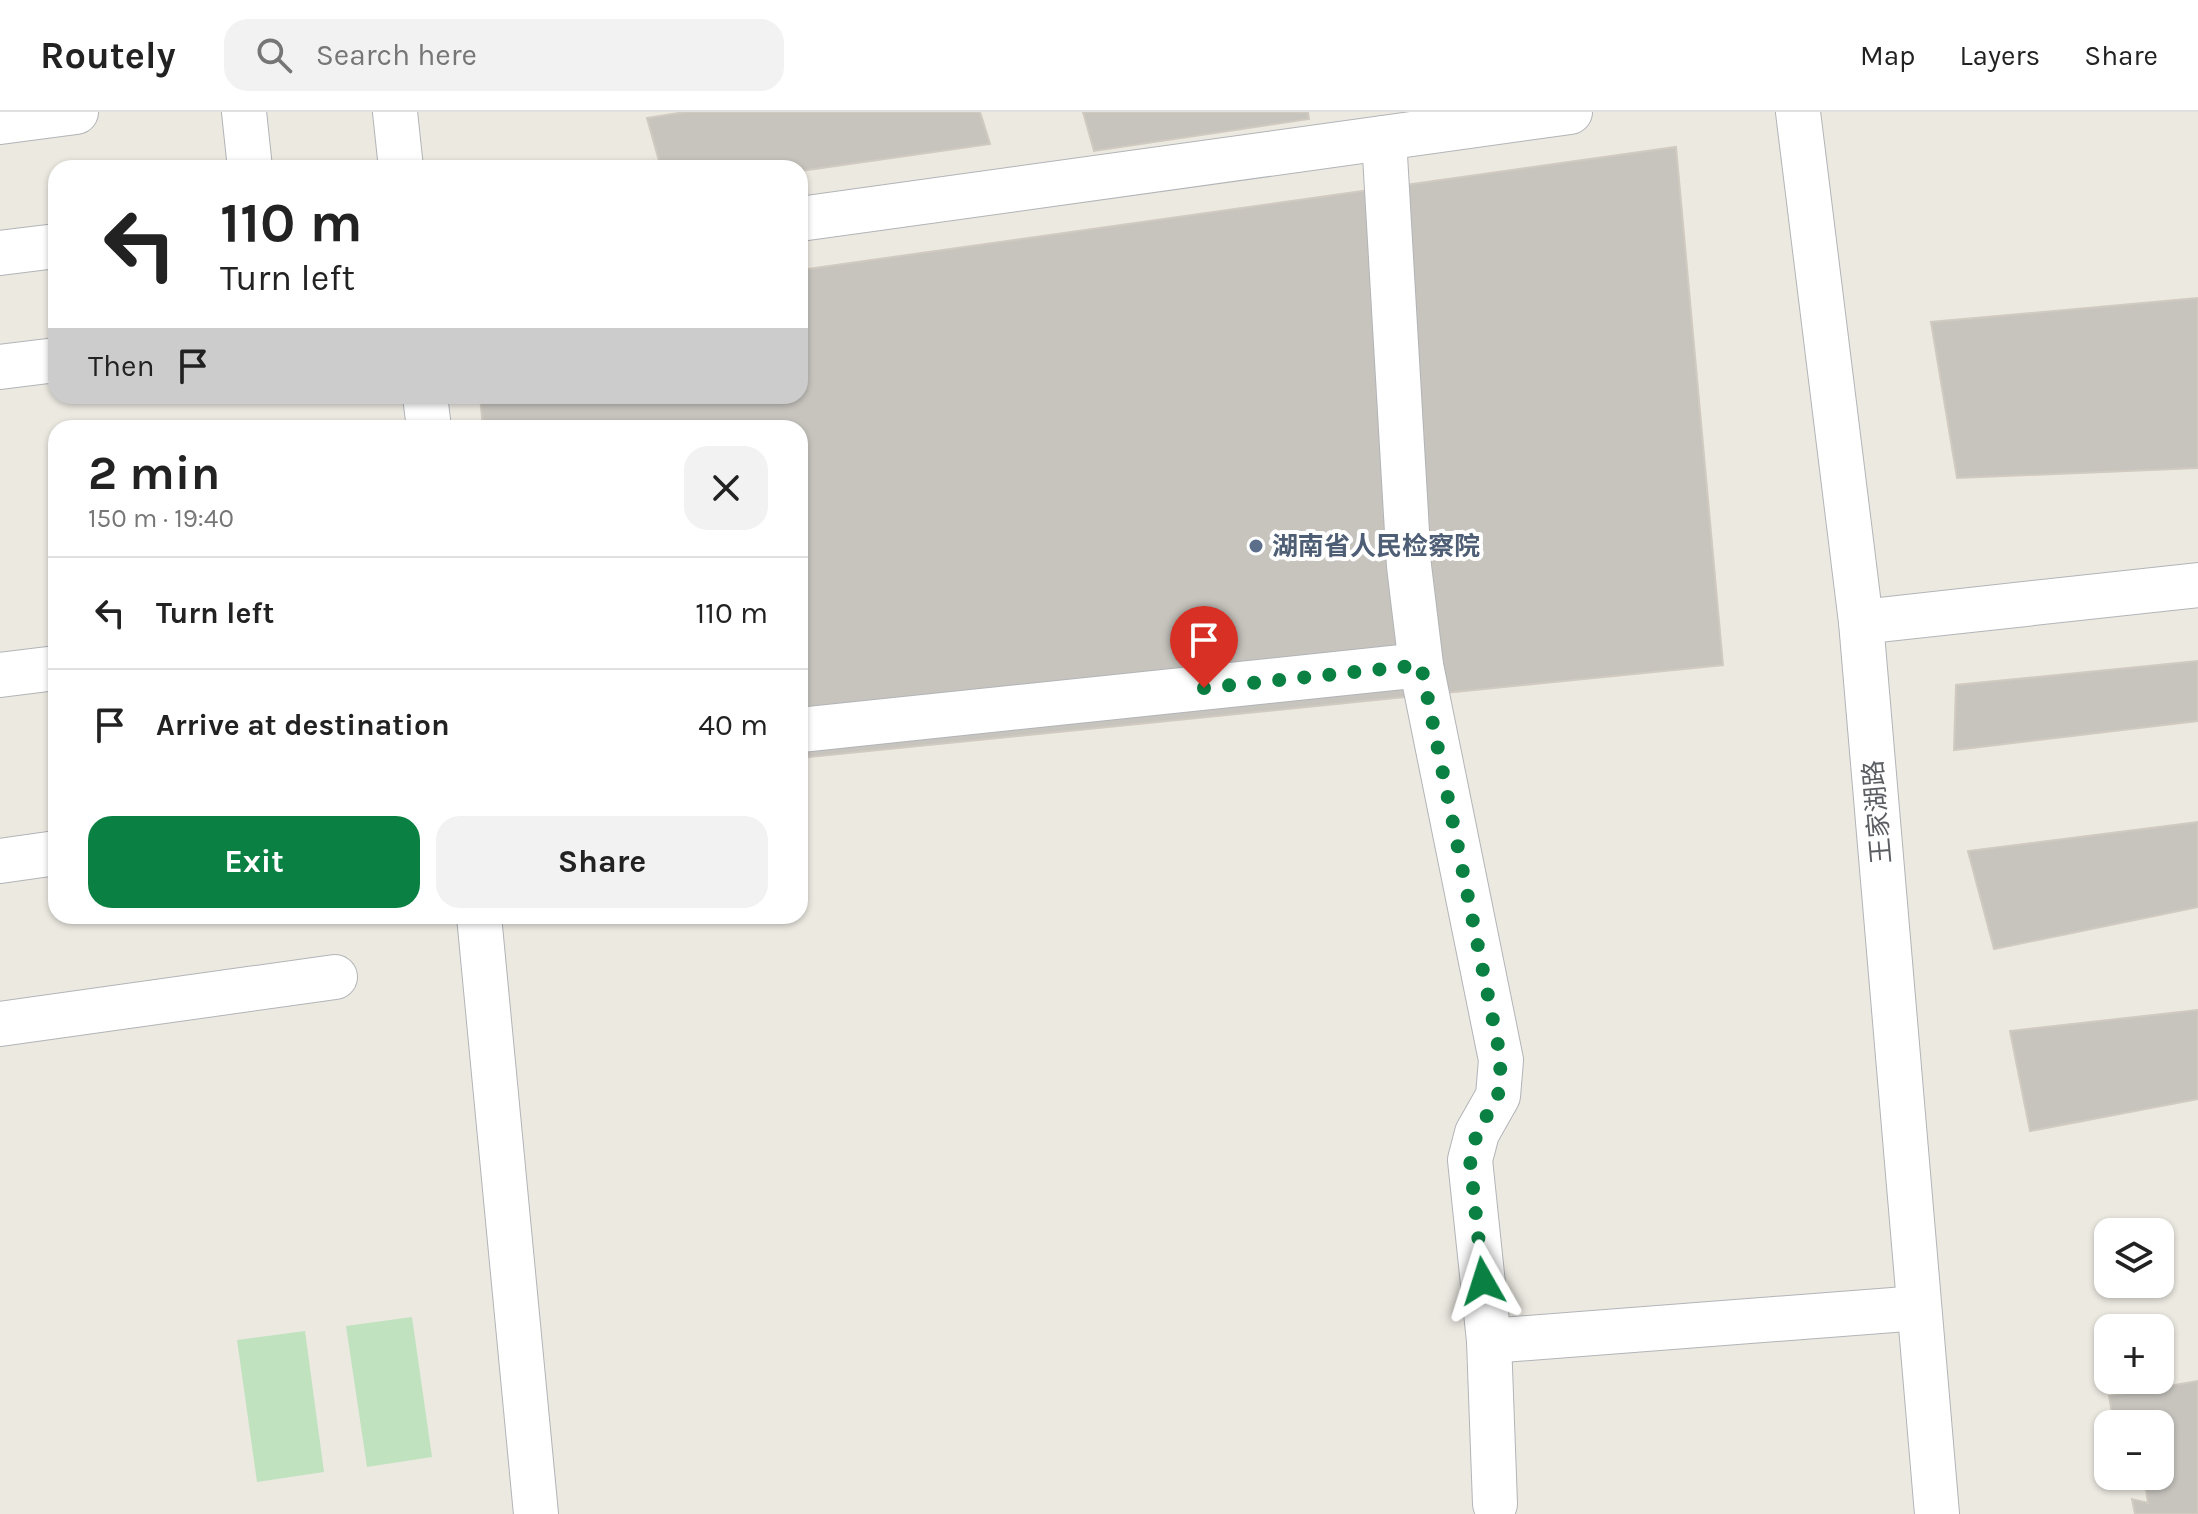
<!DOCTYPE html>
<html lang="en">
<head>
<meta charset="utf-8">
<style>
  :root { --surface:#fff; --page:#f2f2f2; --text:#222; --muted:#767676; --line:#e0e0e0; --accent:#0b8043 }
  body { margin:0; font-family:Karla,"Noto Sans SC",sans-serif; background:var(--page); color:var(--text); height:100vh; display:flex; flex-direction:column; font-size:30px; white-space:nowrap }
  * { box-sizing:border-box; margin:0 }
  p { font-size:26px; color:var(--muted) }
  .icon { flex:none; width:44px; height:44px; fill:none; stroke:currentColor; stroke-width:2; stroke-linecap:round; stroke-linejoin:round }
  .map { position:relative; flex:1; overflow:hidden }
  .drawer { position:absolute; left:48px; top:308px; width:760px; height:504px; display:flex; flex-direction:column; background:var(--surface); border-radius:24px; box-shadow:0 2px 6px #0004 }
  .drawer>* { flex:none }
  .hud { position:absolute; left:48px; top:48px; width:760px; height:244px; border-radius:24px; box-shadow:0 2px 6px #0004; background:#fff; color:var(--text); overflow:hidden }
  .tools { position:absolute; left:2094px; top:1106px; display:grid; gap:16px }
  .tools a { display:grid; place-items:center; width:80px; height:80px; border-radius:16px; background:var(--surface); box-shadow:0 2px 6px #0004; font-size:40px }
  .pin { position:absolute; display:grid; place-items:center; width:68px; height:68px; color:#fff; margin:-82px -34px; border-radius:50% 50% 50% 0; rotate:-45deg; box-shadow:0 0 8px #0007 }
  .pin .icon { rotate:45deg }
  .me { position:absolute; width:88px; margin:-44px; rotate:354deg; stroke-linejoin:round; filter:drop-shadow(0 0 6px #0008) }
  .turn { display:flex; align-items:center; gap:28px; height:168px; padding:0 40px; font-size:36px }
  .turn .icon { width:104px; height:104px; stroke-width:2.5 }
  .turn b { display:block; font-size:56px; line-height:68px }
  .then { display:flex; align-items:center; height:76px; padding:0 40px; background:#0003; gap:16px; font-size:30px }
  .round { display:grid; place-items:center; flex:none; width:84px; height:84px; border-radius:24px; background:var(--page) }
  .head { display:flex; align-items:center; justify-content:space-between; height:136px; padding:0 40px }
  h1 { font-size:48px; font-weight:700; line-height:60px }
  .action { display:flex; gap:16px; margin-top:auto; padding:16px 40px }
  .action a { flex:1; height:92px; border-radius:24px; background:var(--accent); color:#fff; font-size:32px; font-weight:700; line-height:92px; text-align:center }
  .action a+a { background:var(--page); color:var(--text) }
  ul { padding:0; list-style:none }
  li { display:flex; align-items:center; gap:24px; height:112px; padding:0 40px; border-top:2px solid var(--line) }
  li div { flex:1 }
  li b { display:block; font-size:30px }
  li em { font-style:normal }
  header { display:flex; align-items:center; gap:48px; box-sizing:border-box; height:112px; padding:0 40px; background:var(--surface); border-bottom:2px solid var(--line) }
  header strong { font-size:38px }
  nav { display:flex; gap:44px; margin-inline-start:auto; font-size:28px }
  .search { width:560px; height:72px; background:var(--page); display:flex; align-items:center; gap:20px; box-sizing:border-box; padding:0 28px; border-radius:24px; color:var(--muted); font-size:30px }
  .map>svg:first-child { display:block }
  .green { fill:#c0e2bf }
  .building { fill:#c7c4be; stroke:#d0cac0; stroke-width:2 }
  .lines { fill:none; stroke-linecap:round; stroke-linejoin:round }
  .minor-casing { stroke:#b2b4b8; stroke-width:46 }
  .tertiary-casing { stroke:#b2b4b8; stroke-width:46 }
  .minor { stroke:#fff; stroke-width:44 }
  .tertiary { stroke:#fff; stroke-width:44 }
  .route { stroke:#0b8043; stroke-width:14; stroke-dasharray:0 25.2 }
  .service-dot { fill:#5c6f8a; stroke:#fff; stroke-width:3 }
  .labels { text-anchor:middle; stroke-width:8; stroke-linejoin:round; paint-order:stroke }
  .service-label { font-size:26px; font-weight:bold; fill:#4e5e75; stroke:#fff; text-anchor:start }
  .street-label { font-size:26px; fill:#5a5d61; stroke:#fff }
</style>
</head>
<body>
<header>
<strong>Routely</strong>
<div class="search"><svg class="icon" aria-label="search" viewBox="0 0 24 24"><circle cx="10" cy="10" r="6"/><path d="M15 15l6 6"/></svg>Search here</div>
<nav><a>Map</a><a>Layers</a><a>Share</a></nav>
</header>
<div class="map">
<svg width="2198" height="1402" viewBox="0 0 2198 1402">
  <rect width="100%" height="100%" fill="#ece9e1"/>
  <g class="green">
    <path d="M412,1205L432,1345L367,1355L346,1214Z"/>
    <path d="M305,1219L324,1360L257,1370L237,1228Z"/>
  </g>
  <g class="building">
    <path d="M685,0H980L990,32L800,59V56H661L647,6Z"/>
    <path d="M1083,0H1308L1309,7L1094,39Z"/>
    <path d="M1676,35L1723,553L800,646V316H483L480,284H800V158Z"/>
    <path d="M2198,186V356L1957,366L1931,210Z"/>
    <path d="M2198,549V609L1954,638L1956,573Z"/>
    <path d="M2198,710V795L1994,837L1968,739Z"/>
    <path d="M2198,898V987L2030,1019L2010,919Z"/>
    <path d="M2198,1269V1402H2135L2132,1387L2148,1391L2144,1364H2160V1312H2114L2109,1284Z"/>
  </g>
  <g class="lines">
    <defs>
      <g id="minor">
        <path d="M244,0L250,56"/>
        <path d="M395,0L401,56"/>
        <path d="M0,10L76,0"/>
        <path d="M1384,26L1409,454L1421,553L1501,948L1498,984L1477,1021L1470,1048L1489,1229L1495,1392"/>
        <path d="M800,107L1570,0"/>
        <path d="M0,141L56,134"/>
        <path d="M0,255L56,248"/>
        <path d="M425,284L429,316"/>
        <path d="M0,563L56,556"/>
        <path d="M800,618L1421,553"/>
        <path d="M0,749L56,741"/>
        <path d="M479,804L536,1402"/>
        <path d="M0,912L335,865"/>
        <path d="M1489,1229L1919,1196"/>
      </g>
      <g id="tertiary">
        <path d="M1798,0L1861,510L1937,1402"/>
        <path d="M1861,510L2198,473"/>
      </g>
    </defs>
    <use href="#minor" class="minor-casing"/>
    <use href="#tertiary" class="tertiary-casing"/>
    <use href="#minor" class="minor"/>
    <use href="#tertiary" class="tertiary"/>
  </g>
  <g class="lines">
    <path class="route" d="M1204,576L1421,553L1501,948L1498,984L1477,1021L1470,1048L1483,1169"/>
  </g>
  <circle class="service-dot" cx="1256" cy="434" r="8"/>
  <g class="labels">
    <g class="service-label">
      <text x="1272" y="443">湖南省人民检察院</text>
    </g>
    <g class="street-label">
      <text transform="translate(1877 700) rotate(-95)" y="9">王家湖路</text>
    </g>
  </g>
</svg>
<div class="tools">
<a><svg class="icon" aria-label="layers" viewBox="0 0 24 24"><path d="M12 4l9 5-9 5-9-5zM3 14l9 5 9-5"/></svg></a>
<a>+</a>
<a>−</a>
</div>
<div class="pin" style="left:1204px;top:576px;background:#d93025"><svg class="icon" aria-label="arrive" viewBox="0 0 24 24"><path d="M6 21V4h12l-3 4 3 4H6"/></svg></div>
<svg class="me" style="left:1483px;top:1169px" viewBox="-20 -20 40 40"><path d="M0-17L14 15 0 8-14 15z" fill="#0b8043" stroke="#fff" stroke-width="4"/></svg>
<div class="hud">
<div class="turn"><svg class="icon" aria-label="left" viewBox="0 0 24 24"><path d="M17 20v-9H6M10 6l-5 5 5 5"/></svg><div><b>110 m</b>Turn left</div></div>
<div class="then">Then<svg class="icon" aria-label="arrive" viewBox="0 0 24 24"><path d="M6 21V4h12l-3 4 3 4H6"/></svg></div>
</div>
<section class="drawer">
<div class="head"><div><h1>2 min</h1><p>150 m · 19:40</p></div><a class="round"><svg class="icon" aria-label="close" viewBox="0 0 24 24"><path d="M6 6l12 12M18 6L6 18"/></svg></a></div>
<ul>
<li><svg class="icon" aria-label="left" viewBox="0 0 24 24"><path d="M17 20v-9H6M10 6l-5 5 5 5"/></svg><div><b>Turn left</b></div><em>110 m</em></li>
<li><svg class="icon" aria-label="arrive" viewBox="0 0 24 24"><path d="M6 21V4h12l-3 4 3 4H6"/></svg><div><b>Arrive at destination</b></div><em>40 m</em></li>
</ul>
<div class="action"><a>Exit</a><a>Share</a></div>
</section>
</div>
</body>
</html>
